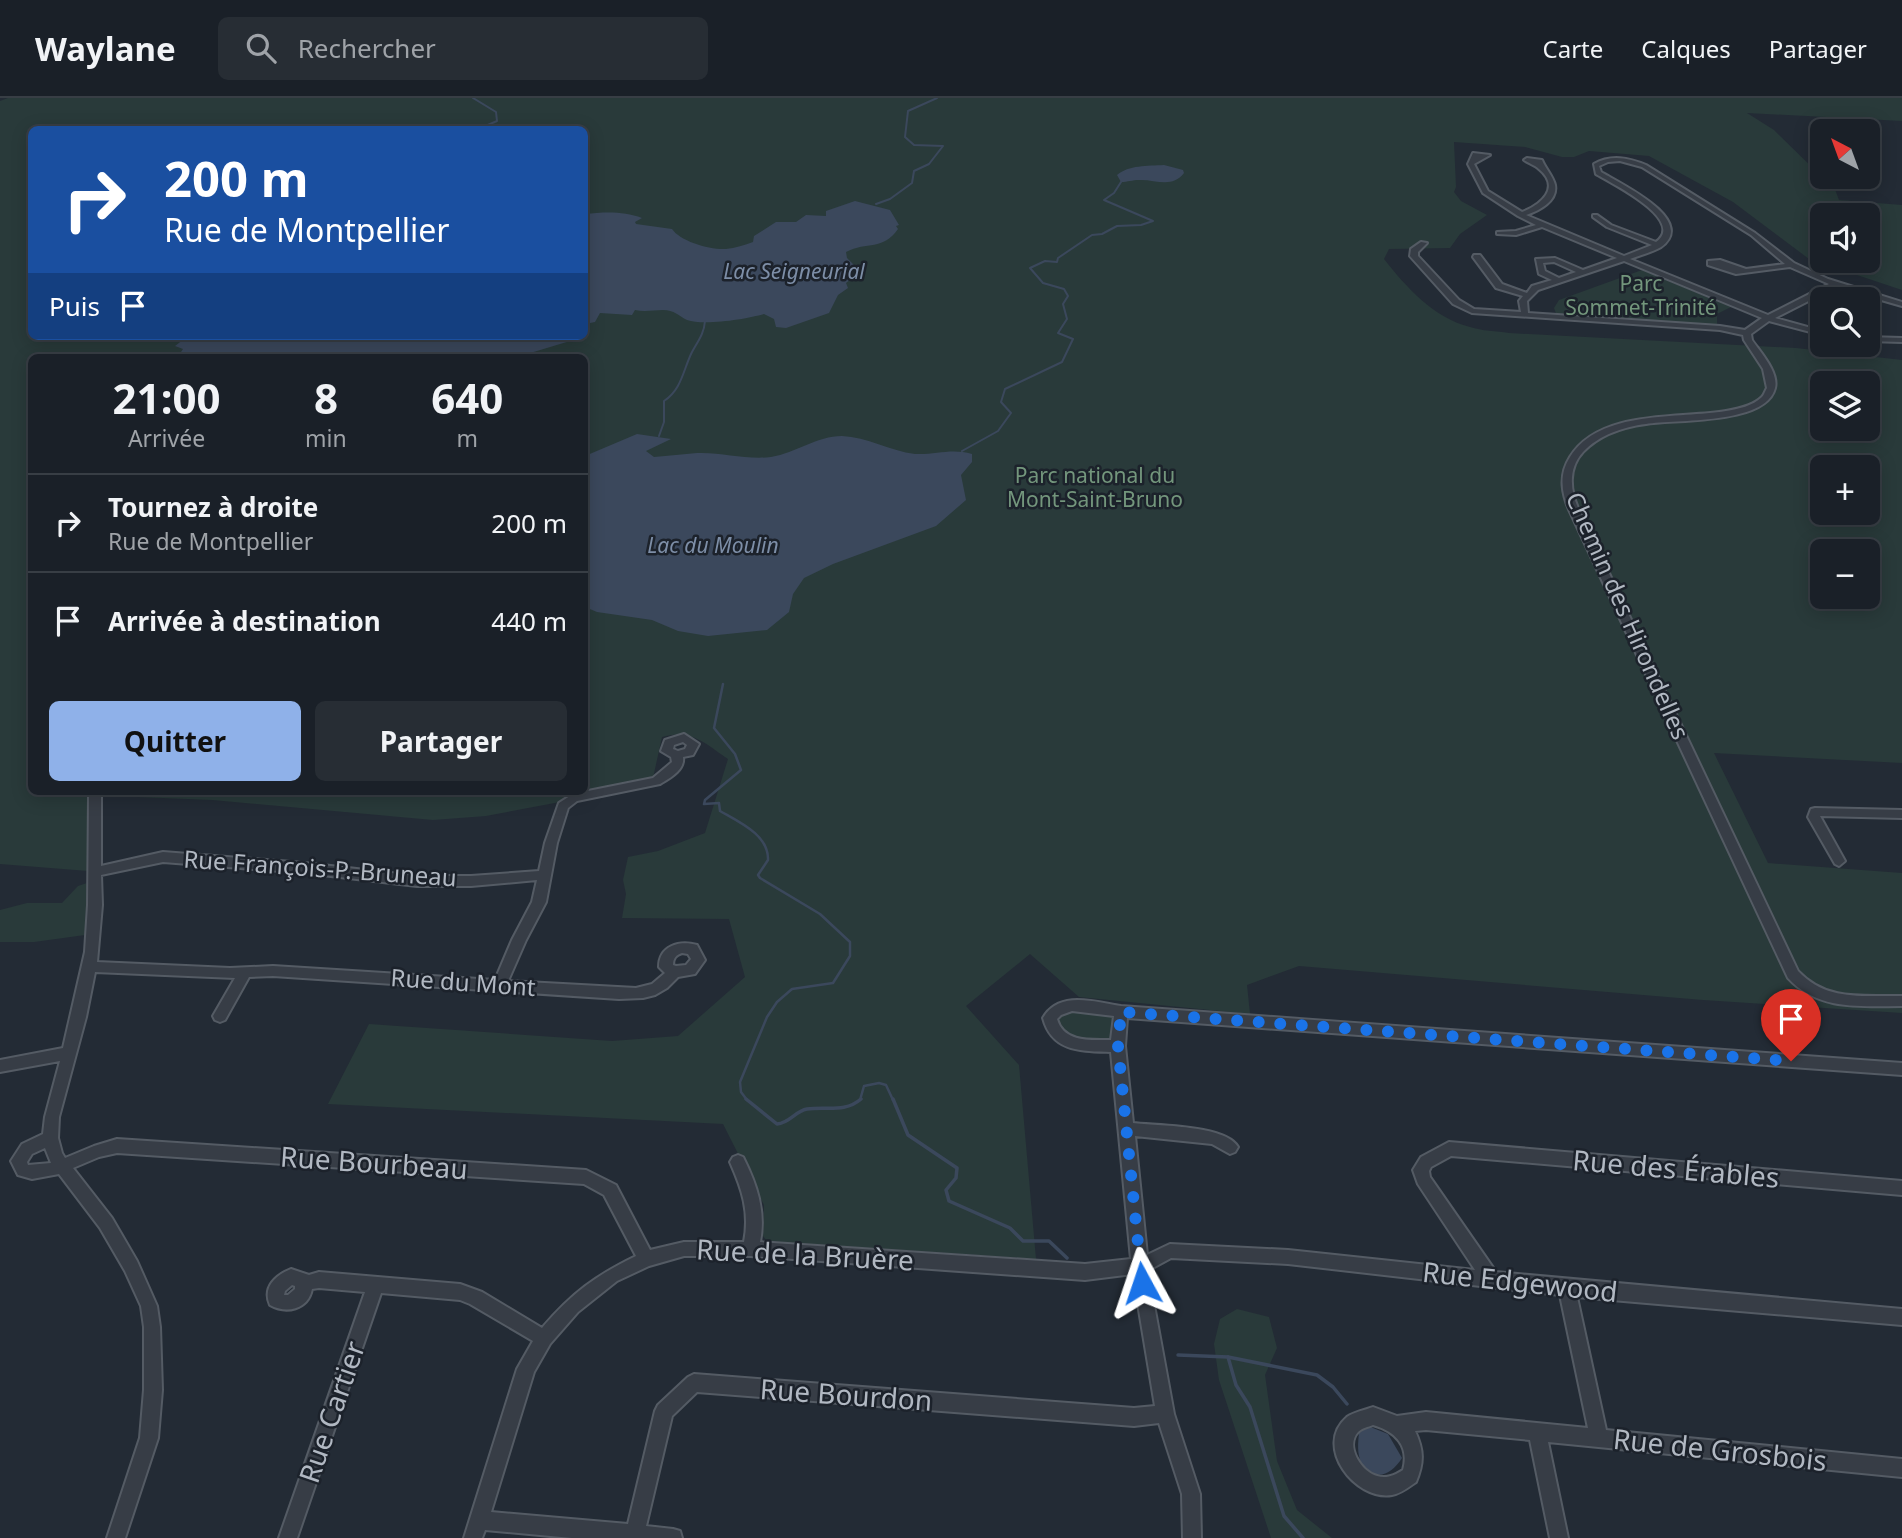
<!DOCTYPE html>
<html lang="fr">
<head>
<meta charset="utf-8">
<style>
  :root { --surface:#1a2028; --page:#272d34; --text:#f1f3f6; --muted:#9fa3a8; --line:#383e45; --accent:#8fb1e9 }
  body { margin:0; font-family:"Noto Sans",sans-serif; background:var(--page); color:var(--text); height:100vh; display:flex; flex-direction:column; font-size:26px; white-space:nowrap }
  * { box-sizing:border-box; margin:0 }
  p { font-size:23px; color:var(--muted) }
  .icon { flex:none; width:38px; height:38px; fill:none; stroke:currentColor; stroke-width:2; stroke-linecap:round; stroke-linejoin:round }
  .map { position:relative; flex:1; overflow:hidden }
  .details { position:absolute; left:28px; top:256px; width:560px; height:441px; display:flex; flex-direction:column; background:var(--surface); border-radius:10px; box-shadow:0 4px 18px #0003,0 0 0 2px var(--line) }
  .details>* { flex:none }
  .top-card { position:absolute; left:28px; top:28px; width:560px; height:214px; border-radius:10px; box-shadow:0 4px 18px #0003,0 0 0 2px var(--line); background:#1a4fa0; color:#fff; overflow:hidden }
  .needle { width:46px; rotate:319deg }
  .fabs { position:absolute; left:1810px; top:21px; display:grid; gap:14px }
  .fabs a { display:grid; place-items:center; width:70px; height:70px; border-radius:10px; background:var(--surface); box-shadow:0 4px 18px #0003,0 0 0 2px var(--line); font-size:35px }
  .pin { position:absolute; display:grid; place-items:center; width:60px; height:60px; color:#fff; margin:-72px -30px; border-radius:50% 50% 50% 0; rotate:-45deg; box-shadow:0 0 7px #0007 }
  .pin .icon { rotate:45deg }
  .me { position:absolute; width:77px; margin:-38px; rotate:355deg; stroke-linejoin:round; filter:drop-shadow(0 0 5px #0008) }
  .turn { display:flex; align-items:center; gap:24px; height:147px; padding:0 21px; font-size:32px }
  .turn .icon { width:91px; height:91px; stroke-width:2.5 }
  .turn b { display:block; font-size:49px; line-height:60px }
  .then { display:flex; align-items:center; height:66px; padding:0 21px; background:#0003; gap:14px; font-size:26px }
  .eta { display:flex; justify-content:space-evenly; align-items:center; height:119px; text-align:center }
  .eta b { font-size:42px; font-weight:700; line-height:49px }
  .primary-button { display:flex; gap:14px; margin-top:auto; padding:14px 21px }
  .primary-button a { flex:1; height:80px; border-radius:10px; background:var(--accent); color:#111; font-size:28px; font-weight:700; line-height:80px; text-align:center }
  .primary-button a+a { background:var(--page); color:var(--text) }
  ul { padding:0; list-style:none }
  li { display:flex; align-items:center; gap:21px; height:98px; padding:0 21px; border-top:2px solid var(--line) }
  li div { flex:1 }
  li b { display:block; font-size:26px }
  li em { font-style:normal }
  header { display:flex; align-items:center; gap:42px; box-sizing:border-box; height:98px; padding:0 35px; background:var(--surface); border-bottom:2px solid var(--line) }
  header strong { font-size:33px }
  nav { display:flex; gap:38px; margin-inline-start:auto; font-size:24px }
  .search { width:490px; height:63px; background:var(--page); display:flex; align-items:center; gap:18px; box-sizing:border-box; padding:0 24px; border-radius:10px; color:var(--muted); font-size:26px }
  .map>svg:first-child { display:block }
  .green { fill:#293a3a; fill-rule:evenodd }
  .water { fill:#3b485c }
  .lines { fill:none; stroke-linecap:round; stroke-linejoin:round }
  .stream-far2 { stroke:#3b485c; stroke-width:2 }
  .stream-far1 { stroke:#3b485c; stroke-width:2.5 }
  .stream { stroke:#3b485c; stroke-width:3.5 }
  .minor-casing { stroke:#545b64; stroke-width:4 }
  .minor { fill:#373d46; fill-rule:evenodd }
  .route { stroke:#1a73e8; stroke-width:12; stroke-dasharray:0 21.6 }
  .labels { text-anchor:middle; stroke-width:5; stroke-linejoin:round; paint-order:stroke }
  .far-water-label { font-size:21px; font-style:italic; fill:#7d8ea7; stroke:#1c222b }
  .far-park-label { font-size:21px; fill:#73967c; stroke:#1c222b }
  .street-label { font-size:24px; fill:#b1b8c2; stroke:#1c222b }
  .near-street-label { font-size:28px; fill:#b1b8c2; stroke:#1c222b }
</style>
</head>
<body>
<header>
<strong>Waylane</strong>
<div class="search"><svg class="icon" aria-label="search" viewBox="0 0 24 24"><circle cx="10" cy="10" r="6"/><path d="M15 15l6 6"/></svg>Rechercher</div>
<nav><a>Carte</a><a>Calques</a><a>Partager</a></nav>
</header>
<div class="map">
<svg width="1902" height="1440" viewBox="0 0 1902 1440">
  <rect width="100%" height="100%" fill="#232b35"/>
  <g class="green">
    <path d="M8,0H1902V23L1747,15L1774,32L1822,79L1833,86L1839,102L1902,107V192L1809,161L1733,104L1649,58L1589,53L1574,59H1562L1525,49L1454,44L1456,89L1454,94L1461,103L1487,117L1460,136L1450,150L1389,151L1384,161C1406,189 1434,220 1470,229C1482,233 1496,233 1509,235L1796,250L1902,262V665L1714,655L1768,765L1902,775V915L1703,902L1299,868L1247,887L1250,916L1079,899L1030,856L966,908L1019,967L1036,1161L767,1143L763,1138L764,1107L723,1026L328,1006L369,926L612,943L678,938L745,879L729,821L622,820L626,796L623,782L628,759L658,753L705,735L728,661C706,646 691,630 662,639L653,680L576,695L560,704L486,718L433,722L212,702L87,697L88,773L0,766V3ZM32,32H584V238H32ZM1822,117H1867V163H1822ZM32,259H584V693H32ZM1822,285H1867V331H1822ZM1822,369H1867V415H1822ZM1822,453H1867V499H1822Z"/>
    <path d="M1642,172L1731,209L1717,216V228L1557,218L1554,210L1559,202Z"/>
    <path d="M87,785L85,837L34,844H0V812L27,805H62L78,788Z"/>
    <path d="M1059,911L1121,914L1118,948L1064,942L1053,915Z"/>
    <path d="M1237,1211L1269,1219L1277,1250L1265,1277L1277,1363L1297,1412L1332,1440H1271L1219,1282L1214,1246L1220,1221Z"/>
  </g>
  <g class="water">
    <path d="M1164,67L1183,72L1184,75C1172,91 1155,81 1139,82C1132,82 1128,84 1121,84L1117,77C1129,67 1147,68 1164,67Z"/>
    <path d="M855,103L890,112L899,127L896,128L898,131C883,153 867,143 846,154L847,160L854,167L849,176L851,181L846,185L848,190L838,197L829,215L786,230L776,229L774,221L764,216C747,221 704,228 687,222C679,218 674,212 663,212C653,212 645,214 635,212L632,217L600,215L595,224L585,226V116C604,114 624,113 642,120L635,124L636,126L672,131C680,143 709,152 726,151C735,150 745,147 753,144L754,138L776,124H796L806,117L826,118V113Z"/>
    <path d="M188,238H572L570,243L517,259L179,257L183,251L175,248Z"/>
    <path d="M637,336L671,341L646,353L654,359C669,358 683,356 697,355C722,354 746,362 771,359C796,355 817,338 842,338C867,339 890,353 915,356C936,357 951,350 972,356V364L961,377L966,402L936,428L833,466L804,480L793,496L789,514L767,532L708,538L678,533L652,522L597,514L585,509V358Z"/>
    <path d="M1368,1328L1388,1336L1402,1360C1392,1376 1374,1386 1361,1364C1357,1356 1358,1344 1359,1335Z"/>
  </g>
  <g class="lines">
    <g class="stream-far2">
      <path d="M473,0L496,14L497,23L476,32"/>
      <path d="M876,106L890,101L912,85L914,73L929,66L943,48L914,47L905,39L908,13L937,0"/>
      <path d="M659,338L664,324V303C682,291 683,272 692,254C698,243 704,236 705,223"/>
      <path d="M962,353L998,333L1011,315L1001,304L1005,291L1062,264L1073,241L1058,235L1067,221L1063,206L1068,198L1064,191L1043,185L1030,170L1045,163L1057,164L1058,160L1092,137L1102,136L1117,128L1141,127L1153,123L1104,102L1114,95L1121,84"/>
    </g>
    <g class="stream-far1">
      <path d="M723,586L714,630L735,656L741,672L705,702L704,706L719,705L720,713C739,724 769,737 768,762L758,777L760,780L820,816L850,844V858L833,885L792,891L777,904L767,919L740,984L741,994L747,1002"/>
      <path d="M860,1002L864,988L879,985L886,987L893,1002"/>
    </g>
    <g class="stream">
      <path d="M746,1001L777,1026C790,1025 795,1013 807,1011C826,1008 845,1015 861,1001"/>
      <path d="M893,1001L908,1037L957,1070L956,1080L946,1092L949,1103L1010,1130L1023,1143H1049L1067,1160"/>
      <path d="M1178,1257L1228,1259L1236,1287L1250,1309L1284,1418L1303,1440"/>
      <path d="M1228,1259L1317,1277L1333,1289L1347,1306"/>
    </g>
    <defs>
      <g id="minor">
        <path d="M1473,55L1490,57L1474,66L1488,93L1522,114C1540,107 1562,90 1539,71C1535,67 1528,65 1524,62L1527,60L1542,62C1545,70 1553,78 1555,87C1558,103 1539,113 1526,117L1624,158L1652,147L1607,129L1593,119V117H1597L1611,127L1656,144C1687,122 1611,85 1596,76L1594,66C1611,56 1629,60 1646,67L1755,135L1794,165L1828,181L1902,204V208L1836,189L1775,220L1822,233V237L1769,223L1751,236L1752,242C1760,254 1779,274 1775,290C1766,327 1676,321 1646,326C1623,329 1599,337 1583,354C1568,370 1570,392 1578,410L1798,873C1827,904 1864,897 1902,898V908C1861,908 1818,913 1788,880L1571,416C1562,397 1558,378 1570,359C1600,311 1679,321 1726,313C1738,311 1753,308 1762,299C1764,297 1765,293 1767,290L1763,271L1744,242L1743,237L1720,232L1472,215L1453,206L1410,158L1411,151L1421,144L1427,145L1418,154V158L1459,202L1474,211L1521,214L1519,203L1523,198L1496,190L1473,159L1474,157H1480L1502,186L1527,195L1532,188L1552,182L1539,176L1536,161L1555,160L1583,172L1617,160L1542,129L1516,137L1497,136V134L1516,133L1536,127L1518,118L1483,95L1468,66ZM1620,63L1642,69L1751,137L1785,166L1746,171L1720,162L1708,163V167L1736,176L1790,169L1829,186L1768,217L1630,161C1640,157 1653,154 1661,149C1698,122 1621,86 1601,74L1599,68L1608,64ZM1624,163L1762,220L1745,232L1720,228L1528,215L1527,203L1538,192ZM1554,164L1576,174L1559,180L1545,173L1543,165Z"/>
        <path d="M1867,239L1902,240V244L1867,243Z"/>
        <path d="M684,636L699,646L693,657L683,659C685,672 670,680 660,686L577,703L568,710L557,745L546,804L526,842L508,883L636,890L652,886L665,875L659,869C659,848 679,842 697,847L705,862L695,876L678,879L667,890L655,897L643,900L619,901L273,878L249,879L225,922L220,924L215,922L213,918L235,880L95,874L86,919L59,1019L58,1040L62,1055L65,1060L94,1048L117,1041L586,1072L616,1087L650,1152L684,1144H744C750,1114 742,1091 730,1064L733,1059L738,1057L743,1059C757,1087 766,1113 760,1144L1085,1166L1131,1161L1111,954C1081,953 1052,954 1043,920C1059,892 1095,904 1121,908L1902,965V977L1127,920L1125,948L1133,1025C1157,1028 1226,1027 1238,1049L1235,1054L1230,1056L1212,1046L1135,1038L1147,1157L1170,1146L1288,1152L1475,1172L1418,1086L1413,1072L1421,1059L1449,1044L1902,1083V1097L1451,1058L1431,1069L1429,1073L1430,1079L1496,1174L1902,1211V1227L1577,1199L1606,1332L1902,1361V1379L1548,1344L1568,1440H1550L1530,1342L1426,1332L1415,1333C1424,1352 1424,1365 1416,1384C1409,1389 1400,1396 1392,1397C1355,1403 1313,1348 1347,1319C1354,1314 1365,1312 1373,1309L1397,1318L1426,1314L1588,1330L1560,1197L1288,1166L1171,1160L1149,1172L1150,1185L1174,1316L1200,1396L1201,1440H1183L1182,1396L1159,1325L1134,1328L697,1294L672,1318L646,1428L673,1431L680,1433L682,1440H572L485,1432L482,1440H464L517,1271L533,1243L470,1206L460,1202L381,1195L297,1440H279L365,1194L319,1190L312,1191C308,1212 286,1216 270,1207C262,1189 276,1177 291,1171L309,1177L319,1174L460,1186L482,1194L542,1230C572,1195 595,1178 636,1158L604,1097L584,1086L117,1055L99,1059L73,1070L112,1120L137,1163L157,1208L160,1229L162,1292L158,1340L125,1440H107L140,1340L144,1292V1229L141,1208L125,1173L100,1130L59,1076L32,1081L18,1077L11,1063L22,1046L43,1036L45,1019L60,963L0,974V962L63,950L85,854L88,807L89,699L91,696H99L101,699V768L163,754L305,765L417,778H471L539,773L545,745L559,705L573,696L653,680L672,664L671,659L661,653L665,642ZM683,644L687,647L685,651L678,653L673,651L674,647ZM163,764L305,775L417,788H471L537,782L532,804L512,842L495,882L273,868L230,870L97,864L102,807L101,777ZM682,855L688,856L691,861L686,867L676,868L673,867C673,860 676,857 682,855ZM1072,913L1114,918L1111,942C1091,942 1064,945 1057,921L1061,917ZM45,1050L51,1065L28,1067L27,1064L32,1056ZM684,1158H750L1085,1182L1133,1176L1155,1308L1134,1310L694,1276L688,1279L658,1307L655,1313L628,1426L491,1414L534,1274L550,1246L578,1214L617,1183L649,1168ZM292,1187L295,1188V1191L288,1197H284L285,1193ZM1373,1327C1395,1333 1410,1348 1403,1372C1395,1377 1387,1381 1377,1378C1361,1374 1345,1348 1358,1334C1362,1330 1368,1329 1373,1327Z"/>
        <path d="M1815,710L1902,712V720L1820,718L1845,763L1839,768L1835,766L1808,719L1811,711Z"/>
      </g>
    </defs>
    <use href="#minor" class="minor-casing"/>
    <use href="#minor" class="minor"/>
  </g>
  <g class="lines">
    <path class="route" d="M1142,1185L1118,948L1121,914L1791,963"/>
  </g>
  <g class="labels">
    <g class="far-water-label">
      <text x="794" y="181">Lac Seigneurial</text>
      <text x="713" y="455">Lac du Moulin</text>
    </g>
    <g class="far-park-label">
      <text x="1641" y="193">Parc<tspan x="1641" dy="24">Sommet-Trinité</tspan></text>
      <text x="1095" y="385">Parc national du<tspan x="1095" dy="24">Mont-Saint-Bruno</tspan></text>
    </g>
    <g class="street-label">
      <text transform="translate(1627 518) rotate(66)" y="8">Chemin des Hirondelles</text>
      <text transform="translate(320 771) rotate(4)" y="8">Rue François-P.-Bruneau</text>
      <text transform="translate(463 885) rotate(4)" y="8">Rue du Mont</text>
    </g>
    <g class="near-street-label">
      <text transform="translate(374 1065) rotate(4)" y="10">Rue Bourbeau</text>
      <text transform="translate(1676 1071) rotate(5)" y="10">Rue des Érables</text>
      <text transform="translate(805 1157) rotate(3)" y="10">Rue de la Bruère</text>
      <text transform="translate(1520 1184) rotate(6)" y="10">Rue Edgewood</text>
      <text transform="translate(846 1297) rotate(4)" y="10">Rue Bourdon</text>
      <text transform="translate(332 1314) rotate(-71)" y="10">Rue Cartier</text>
      <text transform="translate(1720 1352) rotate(6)" y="10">Rue de Grosbois</text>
    </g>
  </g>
</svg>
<div class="fabs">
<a><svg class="needle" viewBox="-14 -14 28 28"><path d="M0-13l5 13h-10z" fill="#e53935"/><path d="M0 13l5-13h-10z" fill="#9fa3a8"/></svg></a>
<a><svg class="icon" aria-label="sound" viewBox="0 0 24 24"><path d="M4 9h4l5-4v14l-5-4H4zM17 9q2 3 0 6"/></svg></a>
<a><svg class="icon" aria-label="search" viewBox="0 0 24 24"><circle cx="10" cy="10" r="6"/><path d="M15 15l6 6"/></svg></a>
<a><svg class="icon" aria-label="layers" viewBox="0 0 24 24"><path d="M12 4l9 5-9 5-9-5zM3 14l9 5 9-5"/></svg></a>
<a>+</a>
<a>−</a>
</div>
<div class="pin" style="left:1791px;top:963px;background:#d93025"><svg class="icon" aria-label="arrive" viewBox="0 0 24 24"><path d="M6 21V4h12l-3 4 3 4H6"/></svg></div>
<svg class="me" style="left:1142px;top:1185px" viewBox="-20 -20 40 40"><path d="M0-17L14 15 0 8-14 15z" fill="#1a73e8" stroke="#fff" stroke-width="4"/></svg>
<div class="top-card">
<div class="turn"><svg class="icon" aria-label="right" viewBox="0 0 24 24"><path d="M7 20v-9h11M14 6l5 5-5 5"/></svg><div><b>200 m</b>Rue de Montpellier</div></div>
<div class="then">Puis<svg class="icon" aria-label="arrive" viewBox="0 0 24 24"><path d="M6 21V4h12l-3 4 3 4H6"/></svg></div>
</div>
<section class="details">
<div class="eta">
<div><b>21:00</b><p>Arrivée</p></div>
<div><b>8</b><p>min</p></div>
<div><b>640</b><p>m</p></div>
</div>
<ul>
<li><svg class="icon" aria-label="right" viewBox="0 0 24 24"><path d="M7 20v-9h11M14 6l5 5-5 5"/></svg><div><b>Tournez à droite</b><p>Rue de Montpellier</p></div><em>200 m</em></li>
<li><svg class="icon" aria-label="arrive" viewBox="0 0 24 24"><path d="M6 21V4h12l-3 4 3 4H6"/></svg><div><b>Arrivée à destination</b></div><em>440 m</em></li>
</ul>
<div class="primary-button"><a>Quitter</a><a>Partager</a></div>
</section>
</div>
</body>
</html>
